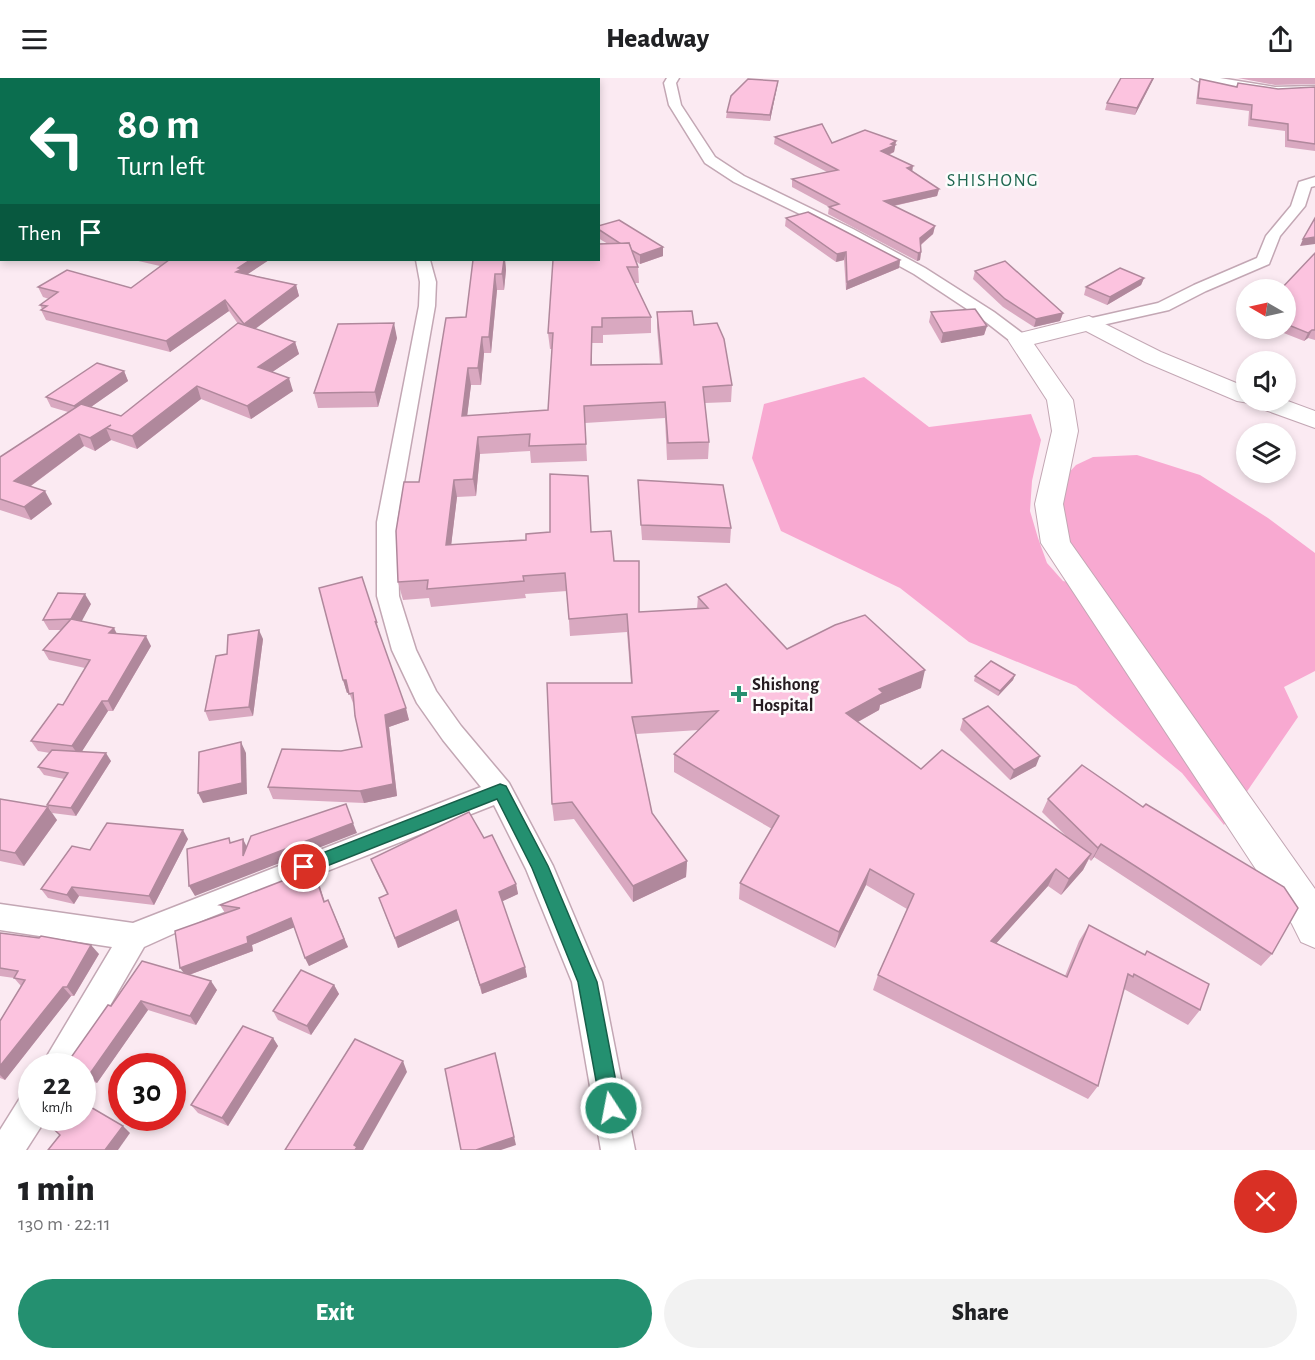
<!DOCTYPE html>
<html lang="en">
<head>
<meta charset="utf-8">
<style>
  :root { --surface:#fff; --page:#f2f2f2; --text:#202124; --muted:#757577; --accent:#249070 }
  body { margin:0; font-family:"Alegreya Sans",sans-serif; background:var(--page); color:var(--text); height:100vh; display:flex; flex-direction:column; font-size:22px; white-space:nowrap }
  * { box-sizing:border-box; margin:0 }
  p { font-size:20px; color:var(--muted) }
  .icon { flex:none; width:33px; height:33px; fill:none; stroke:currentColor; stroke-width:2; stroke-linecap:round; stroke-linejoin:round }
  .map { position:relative; height:1072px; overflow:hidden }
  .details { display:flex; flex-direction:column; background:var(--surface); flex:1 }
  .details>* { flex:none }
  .guide { position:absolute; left:0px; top:0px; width:600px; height:183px; box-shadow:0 3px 9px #0003; background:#0b6e4f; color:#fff; overflow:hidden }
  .needle { width:39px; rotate:279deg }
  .tools { position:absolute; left:1236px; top:201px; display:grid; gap:12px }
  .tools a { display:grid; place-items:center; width:60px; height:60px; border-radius:50%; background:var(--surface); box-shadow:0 3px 9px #0003; font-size:30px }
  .speed { position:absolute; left:18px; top:975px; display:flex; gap:12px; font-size:30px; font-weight:700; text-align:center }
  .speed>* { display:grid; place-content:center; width:78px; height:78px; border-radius:50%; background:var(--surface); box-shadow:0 3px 9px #0003; line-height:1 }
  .speed small { font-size:15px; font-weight:400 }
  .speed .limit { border:9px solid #d22; background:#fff; color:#111 }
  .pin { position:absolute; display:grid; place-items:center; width:51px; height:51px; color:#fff; margin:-26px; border:3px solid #fff; border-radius:50%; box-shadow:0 2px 6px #0007 }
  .me { position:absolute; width:66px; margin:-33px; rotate:349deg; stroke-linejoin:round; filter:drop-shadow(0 0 4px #0008) }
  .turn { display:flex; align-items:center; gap:21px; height:126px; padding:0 18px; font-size:27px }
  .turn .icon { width:78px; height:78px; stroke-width:2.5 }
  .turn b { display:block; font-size:42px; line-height:51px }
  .then { display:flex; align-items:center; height:57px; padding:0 18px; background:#0003; gap:12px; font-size:22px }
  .round { display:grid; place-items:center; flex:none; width:63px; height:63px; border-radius:32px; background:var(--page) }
  .summary { display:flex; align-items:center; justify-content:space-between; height:102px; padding:0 18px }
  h1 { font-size:36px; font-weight:800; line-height:45px }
  .action { display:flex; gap:12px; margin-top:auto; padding:12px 18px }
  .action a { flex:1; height:69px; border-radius:36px; background:var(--accent); color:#fff; font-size:24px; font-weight:800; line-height:69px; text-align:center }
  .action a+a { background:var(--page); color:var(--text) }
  header { display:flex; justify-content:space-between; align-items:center; height:78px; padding:0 18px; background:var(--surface); font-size:27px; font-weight:800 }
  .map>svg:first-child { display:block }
  .green { fill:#f8a9d1 }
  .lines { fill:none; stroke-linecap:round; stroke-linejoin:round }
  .street-casing { stroke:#c3a7b4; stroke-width:3 }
  .secondary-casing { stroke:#c3a7b4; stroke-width:2 }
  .street { fill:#fff; fill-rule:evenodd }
  .secondary { fill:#fff; fill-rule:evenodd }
  .wall { fill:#d9a8c0 }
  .shaded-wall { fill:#b0889c }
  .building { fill:#fcc3df; stroke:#b0889c; stroke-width:1.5 }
  .route { fill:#249070; stroke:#175e49; stroke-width:1.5 }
  .poi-dot { fill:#249070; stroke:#fcfcfc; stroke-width:2 }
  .labels { text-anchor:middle; stroke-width:5; stroke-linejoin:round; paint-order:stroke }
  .far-quarter-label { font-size:18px; letter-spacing:1.5px; fill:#1e664f; stroke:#fcfcfc }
  .poi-label { font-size:18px; font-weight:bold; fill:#251b20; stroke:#fcfcfc; text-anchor:start }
</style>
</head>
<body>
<header><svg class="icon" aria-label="menu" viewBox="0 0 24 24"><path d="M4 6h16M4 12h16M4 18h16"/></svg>Headway<svg class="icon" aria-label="share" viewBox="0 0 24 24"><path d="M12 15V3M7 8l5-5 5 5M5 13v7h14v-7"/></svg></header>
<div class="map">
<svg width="1315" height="1072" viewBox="0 0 1315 1072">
  <rect width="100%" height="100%" fill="#fbeaf2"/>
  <g class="green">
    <path d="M0,0H583L584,1L2,2L0,152Z"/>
    <path d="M864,299L929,349L1031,336L1041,362L1032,403L1030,433L1038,460L1047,485L1063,503L1097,511L1059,455L1062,402L1076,387L1093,379L1137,377L1200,397L1268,440L1315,475V593L1284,609L1298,639L1224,747L1182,695L1076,608L969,564L900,510L781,453L752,380L764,326Z"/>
  </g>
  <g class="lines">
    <defs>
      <g id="street">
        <path d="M667,0H679L676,5L681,27L715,79L744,98L853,151L925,190L994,234L1026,258L1028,262L1026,266H1014L982,241L914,196L843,157L734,104L705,85L669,27L664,5Z"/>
        <path d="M1192,0H1220L1275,9L1315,8V14L1275,15L1198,3Z"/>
        <path d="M1315,99V108L1311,109L1305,128L1280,158L1269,186L1206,213L1169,232L1089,250L1081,245L1083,242L1158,225L1194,207L1257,180L1266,158L1291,128L1299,104Z"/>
        <path d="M416,182H430L436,204L435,228L397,444L399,518L416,572L436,613L461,648L509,705L553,788L602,904L635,1072H601L572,904L526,791L494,727L206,841L144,869L75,988H41L112,869L0,852V826L133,845L481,709L443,662L417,625L392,572L377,518V444L419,228L420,204Z"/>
        <path d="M32,1016V1040H45L44,1044L26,1072H0V1052L20,1020Z"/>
      </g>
      <path id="secondary" d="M1089,238L1161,274L1246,309V322H1285L1315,333V350L1251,327L1249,325L1237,323L1145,284L1086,253L1034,266L1073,322L1078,353L1063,426L1070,464L1315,811V870L1301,864L1292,846L1041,465L1035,426L1052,353L1047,322L1008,262L1012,257Z"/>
    </defs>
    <use href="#street" class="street-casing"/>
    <use href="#secondary" class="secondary-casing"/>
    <use href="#street" class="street"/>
    <use href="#secondary" class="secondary"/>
  </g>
  <g class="wall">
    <path d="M1154,0L1135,37L1105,32L1107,25Z"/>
    <path d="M1238,0H1315V6L1275,7Z"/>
    <path d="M1200,1L1236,9L1238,5L1278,11L1315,9V73L1285,69V53L1248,48L1249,33L1196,26L1198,7Z"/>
    <path d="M778,3L777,9L770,43L726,40L727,34Z"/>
    <path d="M775,59L832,65L896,63L894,74L889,77L939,111L937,118L894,128L935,148L933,156L921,167V174L920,182L917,183L828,136L829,129L792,109V101L827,94L774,66Z"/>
    <path d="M786,140L900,182L899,190L846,212L844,182L836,184L785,148Z"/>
    <path d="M598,148L663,169V178L640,186L637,184L638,189L639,205H635L651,239V255L603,257V265H592V287L660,286L657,250V234L694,247L732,307L731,324L705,325L709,364L708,381L667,382L665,340L585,345L587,383L531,385L530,373L480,376L476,418L457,419L451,467L526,462L591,454L614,483L639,534L697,531L698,519L787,571L921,610L880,627L879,632L858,644L921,691L1066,758L1042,734L1048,721L1272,876L1261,888L1094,779L1091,783L1089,781L1083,792L1061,817L1048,808L996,865L1065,898L1079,863L1089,847L1144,877L1147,873L1200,932L1188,947L1124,911L1098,1008L1088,1021L873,912L878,897L907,831L866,807L835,870L739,821L740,805L772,751L674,694V676L699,652L636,656L652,735L687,783L686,799L633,824L574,741L554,743L552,726L631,605L627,554L570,558L567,513L525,516L526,520L431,529L429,520L403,522L398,504L419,404L466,239L473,182H505L506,192L504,212H497L491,275H484L481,307H471L467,338L548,332L552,271H550L548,255L608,166L598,160Z"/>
    <path d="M1315,175V262L1308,260L1304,263L1271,250H1286V212Z"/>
    <path d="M134,182H269L247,196L296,207L299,218L255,251L295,264L299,276L272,294L293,313L251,341L201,321L137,371L111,362L95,373L84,368L31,408L52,426L31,442L0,432V379L68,334L51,329L46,319L124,293L128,303L91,329L121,338L238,246L229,233L170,274L46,242L41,232L42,231L40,227L49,221L43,219L38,209L131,210L160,188Z"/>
    <path d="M975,193L1063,235L1060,243L1034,249L1003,229L973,201Z"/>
    <path d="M1144,200L1141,207L1107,227L1084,217L1086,209Z"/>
    <path d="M931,234L987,248L984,257L941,265L929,244Z"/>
    <path d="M397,260L378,329L318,330L314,315Z"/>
    <path d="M638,402L731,450L730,465L642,462Z"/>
    <path d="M319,510L377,545L380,557L409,642L389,649L397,718L364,725L273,721L268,709L341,673L362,669L354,628L349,614L347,615L343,602Z"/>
    <path d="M91,526L81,543L151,568L113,633H108L82,673L111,683L76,738L52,735L47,727L64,701L44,697L38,689L50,675L38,673L31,663L63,627L85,590L49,582L43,572L61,552H49L43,542Z"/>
    <path d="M263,561L253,638L209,643L205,633L227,576Z"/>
    <path d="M1015,597L1013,602L998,618L974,603L975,598Z"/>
    <path d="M963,641L1036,688L1010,702L960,652Z"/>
    <path d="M0,721L57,742L24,788L0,783Z"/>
    <path d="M484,760L516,806L518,816L502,823L525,889L527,899L482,916L459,842L398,870L379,820L387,816L375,791L371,781Z"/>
    <path d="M188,761L154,827L79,818L74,826L48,820L41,811L90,772Z"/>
    <path d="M317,799L325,824L348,869L309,888L305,880L294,849L252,867L253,873L189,897L217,912L196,947L148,932L97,1005L82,1000V988H65L111,928L184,895L225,835L220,827Z"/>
    <path d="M0,855L99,876L74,918H71L5,1002L0,1000V943L21,908L14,900L0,898Z"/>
    <path d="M334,907L339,916L311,957L278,942L273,933Z"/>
    <path d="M273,960L278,968L228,1048L198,1035L191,1027Z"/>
  </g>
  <g class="shaded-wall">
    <path d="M1153,0H1154L1135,37L1137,30Z"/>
    <path d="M778,3L777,9L770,43V37Z"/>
    <path d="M896,63L894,74L880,80L881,73L891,66Z"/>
    <path d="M913,88L912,95L907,90Z"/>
    <path d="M939,111L937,118L883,130L884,123Z"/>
    <path d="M935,148L933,156L919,168L920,160Z"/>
    <path d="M1315,159V166L1300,168L1303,161Z"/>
    <path d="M663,169V178L640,186V177Z"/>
    <path d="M846,174L844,182L836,184L837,176Z"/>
    <path d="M921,174L920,182L917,183L918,175Z"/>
    <path d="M250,182H269L245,198L236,194L238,190Z"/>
    <path d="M504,182H505L506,192L504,212L502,196Z"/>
    <path d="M900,182L899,190L846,212L847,204Z"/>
    <path d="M495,196L497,212L491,275L489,259Z"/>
    <path d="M1144,200L1141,207L1107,227L1110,219Z"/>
    <path d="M296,207L299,218L247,257L244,246Z"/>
    <path d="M225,222L229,233L170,274L166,263Z"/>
    <path d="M1063,235L1060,243L1034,249L1036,241Z"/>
    <path d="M394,245L397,260L378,329L375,314Z"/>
    <path d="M987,248L984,257L941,265L943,255Z"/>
    <path d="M592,249V304L591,287Z"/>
    <path d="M1312,252L1308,260L1304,263L1308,255Z"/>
    <path d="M482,259L484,275L481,307L478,290Z"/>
    <path d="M295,264L299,276L262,301L258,289Z"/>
    <path d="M468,290L471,307L465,355L462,338Z"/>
    <path d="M124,293L128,303L78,338L74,328Z"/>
    <path d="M289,300L293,313L251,341L247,328Z"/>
    <path d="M197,308L201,321L137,371L132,358Z"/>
    <path d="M111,347L106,350L111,362L95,373L90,360Z"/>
    <path d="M79,356L84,368L21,415L14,403Z"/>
    <path d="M478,359L480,376L476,418L473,401Z"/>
    <path d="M454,402L457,419L449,485L446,467Z"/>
    <path d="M45,413L52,426L31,442L24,429Z"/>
    <path d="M85,516L91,526L77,552L71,541Z"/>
    <path d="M114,550L119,560L109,555Z"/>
    <path d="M259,552L263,561L253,638L249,629Z"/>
    <path d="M146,558L151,568L113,633L108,623Z"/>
    <path d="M925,592L921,610L880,627L879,632L843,652L846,635L879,611Z"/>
    <path d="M1015,597L1013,602L998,618L1000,613Z"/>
    <path d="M343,602H346L350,614L347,615Z"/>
    <path d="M102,623L108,633L79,678L72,668Z"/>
    <path d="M406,630L409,642L389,649L397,718L364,725L360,713L385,637Z"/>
    <path d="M241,664L246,675L247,716L203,725L198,715Z"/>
    <path d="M106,675L111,683L76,738L71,730Z"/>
    <path d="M1040,678L1036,688L1010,702L1014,692Z"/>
    <path d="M48,729L57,742L24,788L15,775Z"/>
    <path d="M353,745L357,755L195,818L189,808L243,778V761L248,771Z"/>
    <path d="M183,752L188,761L154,827L149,818Z"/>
    <path d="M1101,766L1094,779L1091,783L1098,770Z"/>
    <path d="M1091,776L1083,792L1061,817L1069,801Z"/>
    <path d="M687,783L686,799L633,824V808Z"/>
    <path d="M313,791L317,799L327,833Z"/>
    <path d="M870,791L866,807L835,870L839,854Z"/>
    <path d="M1056,791L1048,808L984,879L991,863Z"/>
    <path d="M516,806L518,816L501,824L499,814Z"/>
    <path d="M72,809L79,818L74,826L67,817Z"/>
    <path d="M332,831L348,869L309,888L305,880Z"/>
    <path d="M456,832L459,842L398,870L395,860Z"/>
    <path d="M291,840L295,849L252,867L253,873L186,898L180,890L247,859Z"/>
    <path d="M91,867L99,876L74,918L67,909Z"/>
    <path d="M525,889L527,899L482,916L480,907Z"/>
    <path d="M211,903L217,912L196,947L190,938Z"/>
    <path d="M334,907L339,916L311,957L307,948Z"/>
    <path d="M63,909L71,918L5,1002L0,997V988Z"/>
    <path d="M141,923L148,932L97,1005L89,997Z"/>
    <path d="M273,960L278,968L228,1048L222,1040Z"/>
    <path d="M495,975L516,1067L501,1072H476Z"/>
    <path d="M403,983L407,994L363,1072H355L354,1067Z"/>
    <path d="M84,1013L92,1021L85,1028L82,1026V1015Z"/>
    <path d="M123,1048L130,1055L118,1072H105Z"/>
  </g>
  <g class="building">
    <path d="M1121,0H1153L1137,30L1107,25Z"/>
    <path d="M748,1L778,3L770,37L727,34L731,18Z"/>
    <path d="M1200,1L1237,9L1238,5L1278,11L1315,9V66L1288,62V46L1251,41L1252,27L1198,20Z"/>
    <path d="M822,46L832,65L865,52L896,63L891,66L895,67L881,73L913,88L907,90L939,111L884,123L935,148L920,160L921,174L918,175L829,129L839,126L792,101L838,92L775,59Z"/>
    <path d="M808,134L900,182L847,204L846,174L837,176L786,140Z"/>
    <path d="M1315,140V159L1303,161Z"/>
    <path d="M619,142L663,169L640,177L631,172L629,165L621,166L598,151V148Z"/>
    <path d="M629,165L638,189H627L651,239L602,240V249H592L591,287L662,286L657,234L692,233L694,247L717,245L724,261L732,307L703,309L709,364L668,365L665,324L584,328L586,366L529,368L530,356L478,359L473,401L454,402L446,467L526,462V456L550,454V396L588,398L591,454L611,453L614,483H639V534L708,530L698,519L726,506L787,571L835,547L865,537L925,592L879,611L883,615L846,635L921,691L942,672L1091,776L1069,801L1056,791L991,863L1067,899L1089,847L1145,877L1147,873L1209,906L1200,932L1134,896L1133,899L1128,896L1098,1008L878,897L914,816L870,791L839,854L740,805L779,738L674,676L718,633L632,639L652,735L687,783L633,808L572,724L552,726L547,605H632L627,536L569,541L565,495L523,498L524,503L427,511L428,502L398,504L396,453L404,404H419L446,240L466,239L473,182H504L502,196H495L489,259H482L478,290H468L462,338L548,332L553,255H548L553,182H598V166Z"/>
    <path d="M1315,175V252H1312L1308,255L1286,246V212H1280Z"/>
    <path d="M169,182H250L238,190L242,191L236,194L296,207L244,246L225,222L166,263L41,232L47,228L40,227L58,214L38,209L67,192L131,210Z"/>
    <path d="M1005,183L1063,235L1036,241L1005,221L975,193Z"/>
    <path d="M1120,190L1144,200L1110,219L1086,209Z"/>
    <path d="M975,231L987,248L943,255L931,234Z"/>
    <path d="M238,245L295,264L258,289L289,300L247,328L197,308L132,358L106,350L111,347L90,360L79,356L14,403L45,413L24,429L0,421V379L81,326L121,338Z"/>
    <path d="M394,245L375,314L314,315L338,246Z"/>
    <path d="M97,285L124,293L74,328L46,319Z"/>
    <path d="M638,402L723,407L731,450L641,447Z"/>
    <path d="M362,499L377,545L375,543L406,630L385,637L393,706L360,713L268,709L282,671L341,673L362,669L355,638L353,615L349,616L346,602H343L319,510Z"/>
    <path d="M58,515L85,516L71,541L114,550L109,555L146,558L108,623H102L72,668L31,663L58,626L63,627L90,582L43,572L71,541L43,542Z"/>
    <path d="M259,552L249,629L205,633L216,578L227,576L228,557Z"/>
    <path d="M991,583L1015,597L1000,613L975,598Z"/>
    <path d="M988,628L1040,678L1014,692L963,641Z"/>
    <path d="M241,664L242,705L198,715L199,674Z"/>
    <path d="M52,672L106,675L71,730L47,727L68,695L38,689Z"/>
    <path d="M1082,687L1143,729L1146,726L1284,809L1298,830L1272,876L1101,766L1098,770L1048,721Z"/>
    <path d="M0,721L48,729L15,775L0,772Z"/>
    <path d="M346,726L353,745L189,808L187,771L229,760L230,765L243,761V778L251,758Z"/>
    <path d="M469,734L484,760L492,757L516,806L499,814L525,889L480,907L456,832L395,860L379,820L388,816L371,781Z"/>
    <path d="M107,745L183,752L149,818L72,809L67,817L41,811L72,768L90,772Z"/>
    <path d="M313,791L324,824L328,822L344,861L305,880L291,840L247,859L248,865L180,890L175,853L240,830L220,827Z"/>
    <path d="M0,855L39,860L41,858L91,867L67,909H63L0,988V943L25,902L14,900L18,893L0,890Z"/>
    <path d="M142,883L211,903L190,938L141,923L89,997L82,994V988H65L108,927L111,928Z"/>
    <path d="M301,892L334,907L307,948L273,933Z"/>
    <path d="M243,948L273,960L222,1040L191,1027Z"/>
    <path d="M355,961L403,983L354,1067L357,1069L355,1072H285Z"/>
    <path d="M495,975L514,1059L476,1072H461L445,991Z"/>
    <path d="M82,1024L123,1048L105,1072H48L60,1057L42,1040H82Z"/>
  </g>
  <path class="route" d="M500,706L506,708L548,788L597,904L621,1030L618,1037L611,1040L604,1037L601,1030L578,904L532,790L497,721L304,797L299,795L296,789L299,784Z"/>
  <path class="poi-dot" d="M736 607h6v6h6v6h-6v6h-6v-6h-6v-6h6z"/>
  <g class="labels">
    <g class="far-quarter-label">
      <text x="993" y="108">SHISHONG</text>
    </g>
    <g class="poi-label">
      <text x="752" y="612">Shishong<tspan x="752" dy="21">Hospital</tspan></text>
    </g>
  </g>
</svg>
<div class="tools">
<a><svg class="needle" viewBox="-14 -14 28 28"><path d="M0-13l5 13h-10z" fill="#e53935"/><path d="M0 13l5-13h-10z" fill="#757577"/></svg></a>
<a><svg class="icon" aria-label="sound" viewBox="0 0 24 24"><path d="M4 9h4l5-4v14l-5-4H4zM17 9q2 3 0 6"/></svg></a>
<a><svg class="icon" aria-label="layers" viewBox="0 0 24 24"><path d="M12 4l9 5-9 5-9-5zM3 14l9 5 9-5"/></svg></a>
</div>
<div class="speed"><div>22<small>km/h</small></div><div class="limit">30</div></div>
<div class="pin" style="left:304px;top:789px;background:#d93025"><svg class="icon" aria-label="arrive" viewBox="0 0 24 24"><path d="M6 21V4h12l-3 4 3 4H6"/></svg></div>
<svg class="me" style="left:611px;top:1030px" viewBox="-20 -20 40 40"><circle r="17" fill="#249070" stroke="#fff" stroke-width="3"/><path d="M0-11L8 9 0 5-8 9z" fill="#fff"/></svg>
<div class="guide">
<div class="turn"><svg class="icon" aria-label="left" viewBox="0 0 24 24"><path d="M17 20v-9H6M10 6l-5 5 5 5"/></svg><div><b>80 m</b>Turn left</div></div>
<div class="then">Then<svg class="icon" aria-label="arrive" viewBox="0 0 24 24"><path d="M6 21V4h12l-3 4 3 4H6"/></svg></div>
</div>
</div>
<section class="details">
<div class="summary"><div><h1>1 min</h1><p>130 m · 22:11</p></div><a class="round" style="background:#d93025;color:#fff"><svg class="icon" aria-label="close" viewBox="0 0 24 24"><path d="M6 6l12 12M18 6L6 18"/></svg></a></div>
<div class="action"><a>Exit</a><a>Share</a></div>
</section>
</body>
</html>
